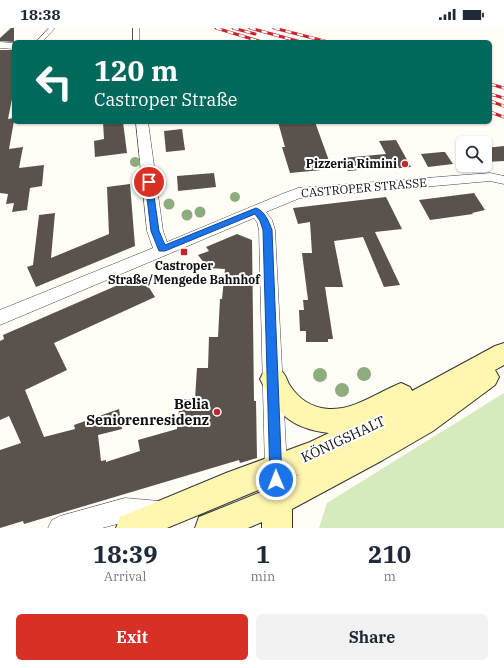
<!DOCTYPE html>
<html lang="en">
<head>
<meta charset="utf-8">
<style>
  :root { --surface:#fff; --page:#f2f2f3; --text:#1f2937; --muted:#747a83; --accent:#d93025 }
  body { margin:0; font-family:"IBM Plex Serif",serif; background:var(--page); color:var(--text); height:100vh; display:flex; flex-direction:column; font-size:15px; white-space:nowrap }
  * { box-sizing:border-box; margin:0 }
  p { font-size:13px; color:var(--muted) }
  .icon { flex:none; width:22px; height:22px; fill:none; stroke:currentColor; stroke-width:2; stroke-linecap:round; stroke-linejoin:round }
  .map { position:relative; height:500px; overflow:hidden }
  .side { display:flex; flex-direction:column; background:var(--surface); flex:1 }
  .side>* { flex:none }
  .top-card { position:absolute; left:12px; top:12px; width:480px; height:84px; border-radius:6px; box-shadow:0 1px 3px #0004; background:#00695c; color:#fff; overflow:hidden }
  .fabs { position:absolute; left:456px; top:108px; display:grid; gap:8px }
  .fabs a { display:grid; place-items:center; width:36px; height:36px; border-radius:6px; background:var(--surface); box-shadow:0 1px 3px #0004; font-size:20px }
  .pin { position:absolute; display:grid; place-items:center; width:34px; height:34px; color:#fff; margin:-17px; border:2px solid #fff; border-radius:50%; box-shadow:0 1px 4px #0007 }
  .me { position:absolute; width:44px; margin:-22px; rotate:359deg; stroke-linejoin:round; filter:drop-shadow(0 0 3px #0008) }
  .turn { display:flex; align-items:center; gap:14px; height:84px; padding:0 16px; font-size:18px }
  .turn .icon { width:52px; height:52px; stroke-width:2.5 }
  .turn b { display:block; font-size:28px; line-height:34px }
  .eta { display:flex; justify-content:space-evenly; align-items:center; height:68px; text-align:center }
  .eta b { font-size:24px; font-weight:700; line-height:28px }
  .button { display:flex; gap:8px; margin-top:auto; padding:8px 16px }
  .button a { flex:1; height:46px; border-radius:6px; background:var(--accent); color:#fff; font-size:16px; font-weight:700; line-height:46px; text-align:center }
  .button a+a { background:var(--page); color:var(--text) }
  .status { display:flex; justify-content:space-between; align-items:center; height:28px; padding:0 20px; background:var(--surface); direction:ltr }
  .status svg { height:11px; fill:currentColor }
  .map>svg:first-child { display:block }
  .green { fill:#d5ebbd }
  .building { fill:#5a524d }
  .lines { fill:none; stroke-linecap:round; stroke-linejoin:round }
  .lane-casing { stroke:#444; stroke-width:1 }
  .street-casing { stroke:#444; stroke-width:1 }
  .secondary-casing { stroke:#333; stroke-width:2 }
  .lane { fill:#fff; fill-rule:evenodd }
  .street { fill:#fff; fill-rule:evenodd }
  .secondary { fill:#fff6b0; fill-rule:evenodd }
  .rail-casing { stroke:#c4262e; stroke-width:3 }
  .rail { stroke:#fff; stroke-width:2; stroke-dasharray:6; stroke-linecap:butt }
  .tree { fill:#8dad7f }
  .route { fill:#1a73e8; stroke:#114b97 }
  .poi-dot { fill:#c4262e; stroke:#fff; stroke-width:1.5 }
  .labels { text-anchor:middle; stroke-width:4; stroke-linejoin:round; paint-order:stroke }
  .poi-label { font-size:12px; font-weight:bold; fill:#111; stroke:#fff; text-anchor:end }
  .street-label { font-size:12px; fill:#111; stroke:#fff }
  .near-poi-label { font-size:14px; font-weight:bold; fill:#111; stroke:#fff; text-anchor:end }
  .near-street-label { font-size:14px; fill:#111; stroke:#fff }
</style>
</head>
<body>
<div class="status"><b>18:38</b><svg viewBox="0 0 49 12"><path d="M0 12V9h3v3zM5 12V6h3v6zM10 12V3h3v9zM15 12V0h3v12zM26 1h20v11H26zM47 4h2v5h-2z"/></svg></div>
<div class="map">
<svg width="504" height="500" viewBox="0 0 504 500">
  <rect width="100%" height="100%" fill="#fffdf5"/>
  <path class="green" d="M504,365V500H319L327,475Z"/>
  <g class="building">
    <path d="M11,0H14V14L0,13V10Z"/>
    <path d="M0,22H14V61L8,91L14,90V93L9,121L23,119L19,140L44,137L42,158L30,160L27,182L12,184L14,175L6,176L8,166L0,165Z"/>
    <path d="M103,94H123L127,125L95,129L94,113L104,111Z"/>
    <path d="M278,94H315L332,141L290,145L282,119H285Z"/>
    <path d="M182,101L185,122L166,124L164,103Z"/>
    <path d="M396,112L411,139L391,141L390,139L348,143L342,130L386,126L379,113Z"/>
    <path d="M504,118V133L485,134V120Z"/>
    <path d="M442,124H445L453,136L428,139L421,126Z"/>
    <path d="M214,145L216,159L178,163L177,148Z"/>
    <path d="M130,156L135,218L36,259L27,239L33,237L39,187L55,185L51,230L109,206L107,159Z"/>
    <path d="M474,165L485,182L472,185L473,186L430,192L419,172Z"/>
    <path d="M386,169L402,201L375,204L400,257L384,259L363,209L334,213L343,259H325L333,311H328V314H306V303H300L299,282H304L303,272H308L302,225H312L310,194L298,196L293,180Z"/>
    <path d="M237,206L252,212L254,373H256L257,430L240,435L239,432L24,496L23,493L0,500V422L21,415L9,388L0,392V313L4,311L3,307L141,247L155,269L54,315L67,342L25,362L44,409L75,401L74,397L119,381L122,401L98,407L101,433L106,432V434L140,423L138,412L177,401L180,371H195L197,340H208L209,309H218L220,271H222L225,241L208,240L198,227L209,223L206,219Z"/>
  </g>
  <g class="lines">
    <defs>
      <g id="lane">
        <path d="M49,0H55L42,14H36Z"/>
        <rect x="133" y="0" width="6" height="14"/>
      </g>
      <g id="street">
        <path d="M0,14L14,15V21L0,20Z"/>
        <path d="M136,94H148L163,203L167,214L282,166L298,160L490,145L504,148V156L490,153L300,170L266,184L272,192L275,202L287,441L284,449L276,452L268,449L265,441L259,202L257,194L254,190L0,297V282L153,220L147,203Z"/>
        <path d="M125,470L159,473L167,477L171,485L167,493L159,497L125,494L102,500H48L52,492L60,488Z"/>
      </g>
      <path id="secondary" d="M504,315V337L495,342L499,349L495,357L433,403L383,432L292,481V500H262V494L248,500H195L199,489L261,464V461L167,500H116L120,489L226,445L310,414L329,405C289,400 277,385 260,351L264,343C270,341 275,339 281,343C285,345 287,352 289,356C298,371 312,380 329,381C355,382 378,364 401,355L410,359L412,363L495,318ZM300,446L287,452V451Z"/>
    </defs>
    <use href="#lane" class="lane-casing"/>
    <use href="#street" class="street-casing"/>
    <use href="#secondary" class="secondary-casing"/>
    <use href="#lane" class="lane"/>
    <use href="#street" class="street"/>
    <use href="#secondary" class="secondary"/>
    <defs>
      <g id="rail">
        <path d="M216,0L262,14"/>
        <path d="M233,0L255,6"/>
        <path d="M250,0L301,14"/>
        <path d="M274,0L328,14"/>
        <path d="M490,56L504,60"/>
        <path d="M490,66L504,70"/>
        <path d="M490,73L504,78"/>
        <path d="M490,84L504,89"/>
      </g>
    </defs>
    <use href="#rail" class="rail-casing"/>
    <use href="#rail" class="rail"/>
  </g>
  <g class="tree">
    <circle cx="135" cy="134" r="5"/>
    <circle cx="138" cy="150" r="5"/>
    <circle cx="235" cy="169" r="5"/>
    <circle cx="169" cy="176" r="5.5"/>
    <circle cx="200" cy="184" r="5.5"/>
    <circle cx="187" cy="187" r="5.5"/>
    <circle cx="364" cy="346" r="7"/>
    <circle cx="320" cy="347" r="7"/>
    <circle cx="342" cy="362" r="7"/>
  </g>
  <path class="route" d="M146,152H151L152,154L159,203L165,217L256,180C265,183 269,194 272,202L282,452L280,456L276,457L272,456L270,452L263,202L260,193L255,186L165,223H159L151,203L145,154Z"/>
  <g class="poi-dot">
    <circle cx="405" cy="136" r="4"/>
    <rect x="180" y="220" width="8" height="8" rx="2"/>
    <circle cx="217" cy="384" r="4"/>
  </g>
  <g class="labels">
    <g class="poi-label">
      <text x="397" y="140">Pizzeria Rimini</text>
      <text x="184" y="242" text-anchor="middle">Castroper<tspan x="184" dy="14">Straße/Mengede Bahnhof</tspan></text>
    </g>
    <g class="street-label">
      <text transform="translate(364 160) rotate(-5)" y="4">CASTROPER STRASSE</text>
    </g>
    <g class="near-poi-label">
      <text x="209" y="381">Belia<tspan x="209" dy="16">Seniorenresidenz</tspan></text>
    </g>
    <g class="near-street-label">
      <text transform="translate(343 411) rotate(-25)" y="5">KÖNIGSHALT</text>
    </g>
  </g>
</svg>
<div class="fabs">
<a><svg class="icon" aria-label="search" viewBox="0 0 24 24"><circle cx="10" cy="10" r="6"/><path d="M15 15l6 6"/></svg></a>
</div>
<div class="pin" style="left:149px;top:154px;background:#d93025"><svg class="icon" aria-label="arrive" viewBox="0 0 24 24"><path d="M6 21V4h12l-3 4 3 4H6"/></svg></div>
<svg class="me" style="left:276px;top:452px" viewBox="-20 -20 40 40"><circle r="17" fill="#1a73e8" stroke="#fff" stroke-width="3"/><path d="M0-11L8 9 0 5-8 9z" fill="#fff"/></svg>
<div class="top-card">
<div class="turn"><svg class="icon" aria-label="left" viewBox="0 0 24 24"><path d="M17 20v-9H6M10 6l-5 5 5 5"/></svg><div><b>120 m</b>Castroper Straße</div></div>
</div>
</div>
<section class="side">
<div class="eta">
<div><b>18:39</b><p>Arrival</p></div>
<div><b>1</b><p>min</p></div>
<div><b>210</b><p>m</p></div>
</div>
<div class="button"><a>Exit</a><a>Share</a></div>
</section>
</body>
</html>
